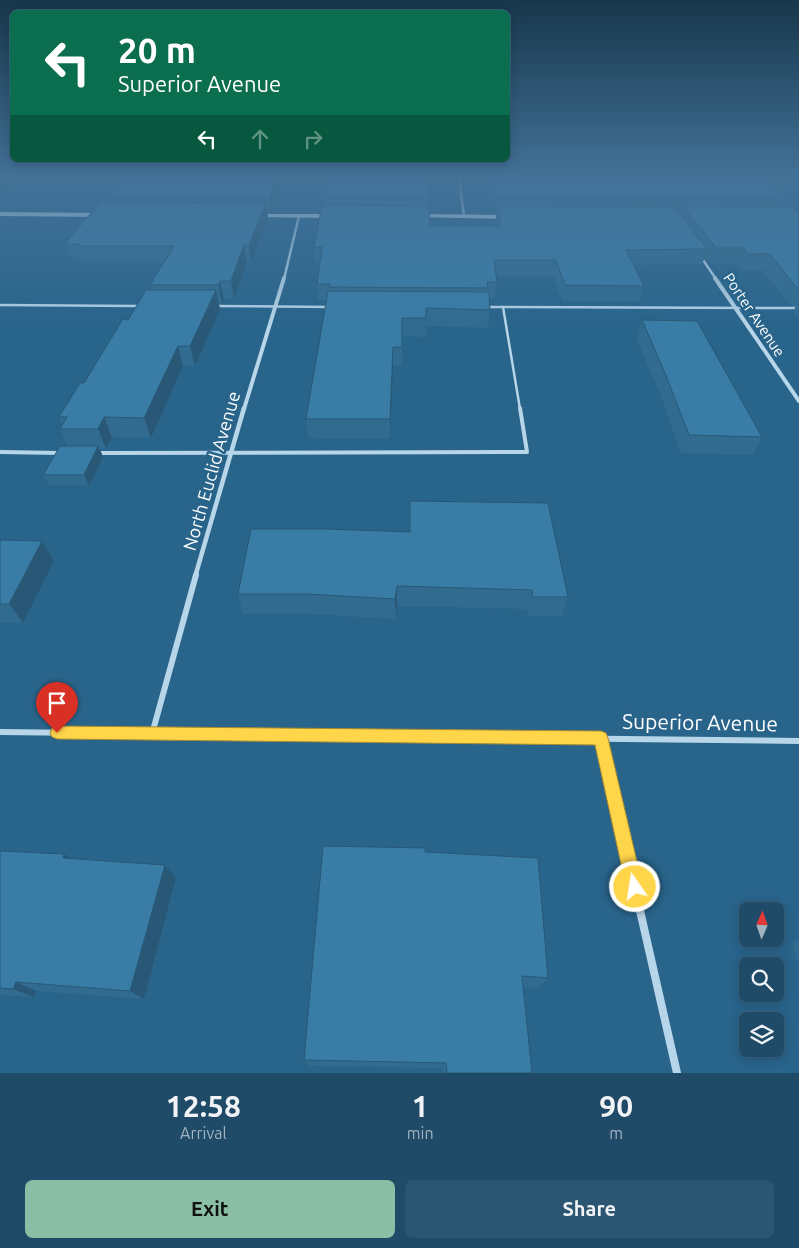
<!DOCTYPE html>
<html lang="en">
<head>
<meta charset="utf-8">
<style>
  :root { --surface:#1f4b68; --page:#2c5571; --text:#f1f3f6; --muted:#a1b3c0; --line:#3c637c; --accent:#8abfa5 }
  body { margin:0; font-family:Ubuntu,sans-serif; background:var(--page); color:var(--text); height:100vh; display:flex; flex-direction:column; font-size:19px; white-space:nowrap }
  * { box-sizing:border-box; margin:0 }
  p { font-size:16px; color:var(--muted) }
  .icon { flex:none; width:28px; height:28px; fill:none; stroke:currentColor; stroke-width:2; stroke-linecap:round; stroke-linejoin:round }
  .map { position:relative; height:1073px; overflow:hidden }
  .details { display:flex; flex-direction:column; background:var(--surface); flex:1 }
  .details>* { flex:none }
  .hud { position:absolute; left:10px; top:10px; width:500px; height:152px; border-radius:8px; box-shadow:0 2px 12px #0003,0 0 0 1px var(--line); background:#0b6e4f; color:#fff; overflow:hidden }
  .needle { width:32px; rotate:2deg }
  .controls { position:absolute; left:739px; top:902px; display:grid; gap:10px }
  .controls a { display:grid; place-items:center; width:45px; height:45px; border-radius:8px; background:var(--surface); box-shadow:0 2px 12px #0003,0 0 0 1px var(--line); font-size:25px }
  .pin { position:absolute; display:grid; place-items:center; width:42px; height:42px; color:#fff; margin:-51px -21px; border-radius:50% 50% 50% 0; rotate:-45deg; box-shadow:0 0 5px #0007 }
  .pin .icon { rotate:45deg }
  .me { position:absolute; width:55px; margin:-28px; rotate:347deg; stroke-linejoin:round; filter:drop-shadow(0 0 4px #0008) }
  .turn { display:flex; align-items:center; gap:18px; height:105px; padding:0 25px; font-size:22px }
  .turn .icon { width:65px; height:65px; stroke-width:2.5 }
  .turn b { display:block; font-size:35px; line-height:42px }
  .lanes { display:flex; align-items:center; height:48px; padding:0 25px; background:#0003; justify-content:center; gap:25px; direction:ltr }
  .lanes .off { opacity:.35 }
  .eta { display:flex; justify-content:space-evenly; align-items:center; height:85px; text-align:center }
  .eta b { font-size:30px; font-weight:600; line-height:35px }
  .cta { display:flex; gap:10px; margin-top:auto; padding:10px 25px }
  .cta a { flex:1; height:58px; border-radius:8px; background:var(--accent); color:#111; font-size:20px; font-weight:600; line-height:58px; text-align:center }
  .cta a+a { background:var(--page); color:var(--text) }
  .map>svg:first-child { display:block }
  .lines { fill:none; stroke-linecap:round; stroke-linejoin:round }
  .lane-far1 { stroke:#b7d6e9; stroke-width:2.5 }
  .lane { stroke:#b7d6e9; stroke-width:4 }
  .street-far4 { stroke:#b7d6e9; stroke-width:2.5 }
  .street-far3 { stroke:#b7d6e9; stroke-width:4 }
  .street-far2 { stroke:#b7d6e9; stroke-width:4.5 }
  .street-far1 { stroke:#b7d6e9; stroke-width:6 }
  .street { stroke:#b7d6e9; stroke-width:8 }
  .secondary { fill:#e1eff8; fill-rule:evenodd }
  .wall { fill:#316c90 }
  .shaded-wall { fill:#285875 }
  .building { fill:#397da7; stroke:#285875 }
  .route { fill:#ffd54a; stroke:#a68a30 }
  .labels { text-anchor:middle; stroke-width:5; stroke-linejoin:round; paint-order:stroke }
  .far-street-label { font-size:15px; fill:#fff; stroke:#29648b }
  .street-label { font-size:18px; fill:#fff; stroke:#29648b }
  .near-street-label { font-size:21px; fill:#fff; stroke:#29648b }
</style>
</head>
<body>
<div class="map">
<svg width="799" height="1073" viewBox="0 0 799 1073">
  <rect width="100%" height="100%" fill="#29648b"/>
  <g class="lines">
    <g class="lane-far1">
      <path d="M0,305L140,306"/>
      <path d="M215,306L330,307"/>
      <path d="M487,307L799,308"/>
      <path d="M503,307L520,409"/>
    </g>
    <g class="lane">
      <path d="M0,452L60,453"/>
      <path d="M97,453L527,452L520,408"/>
    </g>
    <g class="street-far4">
      <path d="M459,178L464,217"/>
      <path d="M701,257L716,279"/>
      <path d="M284,279L299,216"/>
    </g>
    <g class="street-far3">
      <path d="M715,278L799,401"/>
      <path d="M244,409L284,278"/>
    </g>
    <path class="street-far2" d="M195,577L244,408"/>
    <g class="street-far1">
      <path d="M0,732L799,741"/>
      <path d="M152,734L196,575"/>
      <path d="M601,738L614,793"/>
    </g>
    <path class="street" d="M613,792L677,1073"/>
    <g class="secondary">
      <path d="M0,212L103,213L106,215L103,217L0,216Z"/>
      <path d="M255,214H333L336,216L333,218L253,217L252,216Z"/>
      <path d="M418,214L508,215L511,217L508,219L416,217V215Z"/>
    </g>
  </g>
  <g class="wall">
    <path d="M86,178H284L271,211H267L268,219L251,262H247L234,299H224L222,303H218L220,309L195,366H183L151,438L112,437L106,449H100L103,457L89,485H49L43,475L68,446L60,429L62,424L59,417L128,320L152,290L150,285L163,263H85L84,261L71,260L65,244L109,202L108,198L114,190H90Z"/>
    <path d="M488,178H765L785,198L782,206L799,213V319L793,311L796,306L789,305L763,270H741L738,264H710L705,257L702,264L634,265L644,286L640,301H562L553,276H496L497,282L495,298H489L490,310L488,328L426,326V337L402,336V365H393L390,439L309,438L306,419L327,300H318L317,284L320,263H315L314,247L324,205V198H428V206L430,226H497L496,220V213H494Z"/>
    <path d="M642,320L762,437L753,455L681,453L659,391L636,338Z"/>
    <path d="M251,529L568,597L562,616H528L527,609L397,606L396,619L310,614H243L238,594Z"/>
    <path d="M0,540L54,561L23,623H0Z"/>
    <path d="M0,851L69,858L165,865L176,878L144,999L36,991L34,997L0,995Z"/>
    <path d="M425,852L548,978L539,988L523,987L532,1073H443V1068L310,1066L304,1060Z"/>
    <path d="M799,939V965L792,943Z"/>
  </g>
  <g class="shaded-wall">
    <path d="M0,178H20L0,195Z"/>
    <path d="M277,178H284L271,211L269,199Z"/>
    <path d="M266,203L268,219L251,262L249,245Z"/>
    <path d="M244,245L247,262L234,299L231,281Z"/>
    <path d="M220,281L224,299L222,303L218,285Z"/>
    <path d="M216,290L220,309L195,366L190,346Z"/>
    <path d="M178,346L183,366L151,438L144,418Z"/>
    <path d="M393,347V365L390,439V419Z"/>
    <path d="M104,417L112,437L106,449L98,429Z"/>
    <path d="M98,446L103,457L89,485L84,475Z"/>
    <path d="M42,541L54,561L23,623L9,604Z"/>
    <path d="M397,586V606L396,619L395,599Z"/>
    <path d="M64,854L80,868L63,858Z"/>
    <path d="M165,865L176,878L144,999L130,991Z"/>
    <path d="M16,982L36,991L34,997L13,989Z"/>
  </g>
  <g class="building">
    <path d="M124,178H277L269,199L108,198Z"/>
    <path d="M328,178H427L428,198H324Z"/>
    <path d="M492,178H765L785,198L496,196Z"/>
    <path d="M100,202L266,203L249,245H244L231,281H220L218,285H150L174,246H79L81,244H65Z"/>
    <path d="M322,205L429,206L430,226H501L497,206L675,207L707,249L626,250L644,286L565,285L556,260H494L497,282H487L488,288L329,287L330,284H317L322,247H314Z"/>
    <path d="M683,206L793,207L799,213V288H797L770,254H748L744,248H716Z"/>
    <path d="M146,290H216L190,346H178L144,418L104,417L98,429H60L67,417H59L80,383H84L123,319L128,320Z"/>
    <path d="M328,291L489,292L490,310L426,308V318H402V347H393L390,419H306Z"/>
    <path d="M642,320L697,321L762,437L689,435L665,373Z"/>
    <path d="M60,446H98L84,475H43Z"/>
    <path d="M410,501L548,503L568,597H533L532,590L397,586L395,599L307,594H238L251,529H327L410,532Z"/>
    <path d="M0,540L42,541L9,604H0Z"/>
    <path d="M323,846L425,848V852L538,858L548,978L522,976L532,1073H447L446,1063L304,1060Z"/>
    <path d="M0,851L64,854L63,858L165,865L130,991L16,982L13,989L0,988Z"/>
  </g>
  <linearGradient id="sky" x2="0" y2="1"><stop stop-color="#17374c"/><stop offset="0.54" stop-color="#437298"/><stop offset="1" stop-color="#437298" stop-opacity="0"/></linearGradient>
  <rect width="799" height="328" fill="url(#sky)"/>
  <path class="route" d="M57,726L601,731L606,733L608,738L643,887L641,893L635,895L629,893L626,887L595,745L57,739L52,737L50,733L52,728Z"/>
  <g class="labels">
    <g class="far-street-label">
      <text transform="translate(754 315) rotate(56)" y="5">Porter Avenue</text>
    </g>
    <g class="street-label">
      <text transform="translate(212 471) rotate(-74)" y="6">North Euclid Avenue</text>
    </g>
    <g class="near-street-label">
      <text transform="translate(700 723) rotate(1)" y="7">Superior Avenue</text>
    </g>
  </g>
</svg>
<div class="controls">
<a><svg class="needle" viewBox="-14 -14 28 28"><path d="M0-13l5 13h-10z" fill="#e53935"/><path d="M0 13l5-13h-10z" fill="#a1b3c0"/></svg></a>
<a><svg class="icon" aria-label="search" viewBox="0 0 24 24"><circle cx="10" cy="10" r="6"/><path d="M15 15l6 6"/></svg></a>
<a><svg class="icon" aria-label="layers" viewBox="0 0 24 24"><path d="M12 4l9 5-9 5-9-5zM3 14l9 5 9-5"/></svg></a>
</div>
<div class="pin" style="left:57px;top:733px;background:#d93025"><svg class="icon" aria-label="arrive" viewBox="0 0 24 24"><path d="M6 21V4h12l-3 4 3 4H6"/></svg></div>
<svg class="me" style="left:635px;top:887px" viewBox="-20 -20 40 40"><circle r="17" fill="#ffd54a" stroke="#fff" stroke-width="3"/><path d="M0-11L8 9 0 5-8 9z" fill="#fff"/></svg>
<div class="hud">
<div class="turn"><svg class="icon" aria-label="left" viewBox="0 0 24 24"><path d="M17 20v-9H6M10 6l-5 5 5 5"/></svg><div><b>20 m</b>Superior Avenue</div></div>
<div class="lanes"><svg class="icon" aria-label="left" viewBox="0 0 24 24"><path d="M17 20v-9H6M10 6l-5 5 5 5"/></svg><svg class="icon off" aria-label="ahead" viewBox="0 0 24 24"><path d="M12 20V5M6 11l6-6 6 6"/></svg><svg class="icon off" aria-label="right" viewBox="0 0 24 24"><path d="M7 20v-9h11M14 6l5 5-5 5"/></svg></div>
</div>
</div>
<section class="details">
<div class="eta">
<div><b>12:58</b><p>Arrival</p></div>
<div><b>1</b><p>min</p></div>
<div><b>90</b><p>m</p></div>
</div>
<div class="cta"><a>Exit</a><a>Share</a></div>
</section>
</body>
</html>
